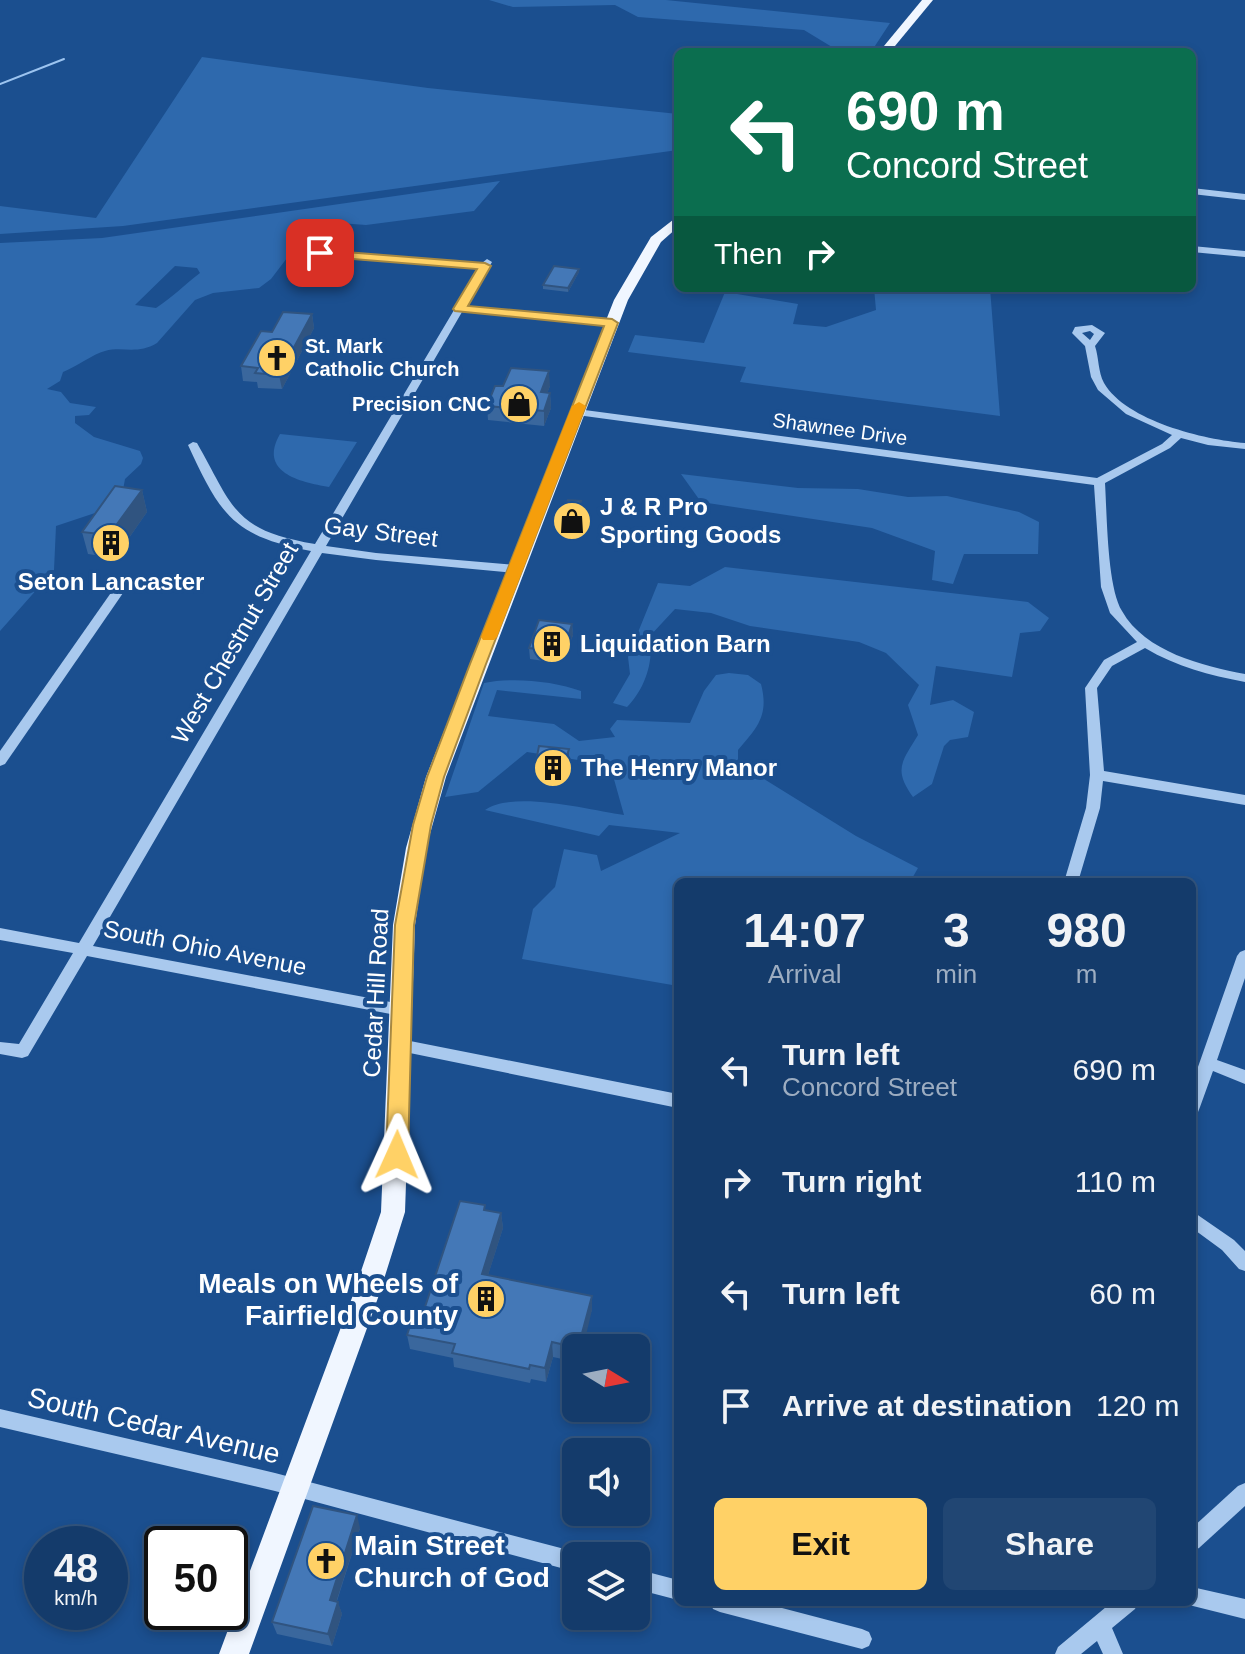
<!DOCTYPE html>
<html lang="en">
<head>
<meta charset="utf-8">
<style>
  :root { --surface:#143b6b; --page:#214673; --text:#f1f3f6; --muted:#9dadc1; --line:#33557e; --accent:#ffd166 }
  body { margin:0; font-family:Arial,sans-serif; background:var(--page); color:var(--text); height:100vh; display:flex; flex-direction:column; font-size:30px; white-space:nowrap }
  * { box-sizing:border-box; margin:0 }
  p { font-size:26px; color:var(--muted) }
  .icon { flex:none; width:44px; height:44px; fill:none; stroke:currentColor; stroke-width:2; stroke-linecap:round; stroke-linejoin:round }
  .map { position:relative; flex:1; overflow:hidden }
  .details { position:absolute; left:674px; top:878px; width:522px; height:728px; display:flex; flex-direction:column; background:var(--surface); border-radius:12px; box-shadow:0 4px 12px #0003,0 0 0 2px var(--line) }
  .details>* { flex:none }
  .top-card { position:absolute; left:674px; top:48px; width:522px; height:244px; border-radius:12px; box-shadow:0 4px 12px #0003,0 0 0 2px var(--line); background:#0b6e4f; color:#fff; overflow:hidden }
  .needle { width:52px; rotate:100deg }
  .controls { position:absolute; left:562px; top:1334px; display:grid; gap:16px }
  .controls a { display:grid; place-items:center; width:88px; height:88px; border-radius:12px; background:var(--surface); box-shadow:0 4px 12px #0003,0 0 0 2px var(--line); font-size:40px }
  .speed { position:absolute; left:24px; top:1526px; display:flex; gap:16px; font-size:40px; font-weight:700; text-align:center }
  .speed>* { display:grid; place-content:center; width:104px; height:104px; border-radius:50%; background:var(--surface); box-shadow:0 4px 12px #0003,0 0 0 2px var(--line); line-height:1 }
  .speed small { font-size:20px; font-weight:400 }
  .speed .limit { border:4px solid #111; border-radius:12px; background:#fff; color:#111 }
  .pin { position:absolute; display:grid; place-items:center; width:68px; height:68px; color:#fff; margin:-34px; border-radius:16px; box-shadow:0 4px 12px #0006 }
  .me { position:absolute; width:88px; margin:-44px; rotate:1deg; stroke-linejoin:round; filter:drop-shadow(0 0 6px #0008) }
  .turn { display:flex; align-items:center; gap:28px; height:168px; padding:0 40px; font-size:36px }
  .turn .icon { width:104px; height:104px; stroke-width:2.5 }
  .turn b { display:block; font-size:56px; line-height:68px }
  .then { display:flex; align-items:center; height:76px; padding:0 40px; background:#0003; gap:16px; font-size:30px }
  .eta { display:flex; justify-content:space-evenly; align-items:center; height:136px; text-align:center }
  .eta b { font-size:48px; font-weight:700; line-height:56px }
  .primary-button { display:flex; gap:16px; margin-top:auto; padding:16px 40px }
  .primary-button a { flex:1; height:92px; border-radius:12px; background:var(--accent); color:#111; font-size:32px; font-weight:700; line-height:92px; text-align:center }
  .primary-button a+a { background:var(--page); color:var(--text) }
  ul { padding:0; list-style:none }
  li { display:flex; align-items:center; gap:24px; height:112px; padding:0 40px }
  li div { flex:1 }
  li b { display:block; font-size:30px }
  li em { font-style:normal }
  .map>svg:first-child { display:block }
  .green { fill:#2e69ad; fill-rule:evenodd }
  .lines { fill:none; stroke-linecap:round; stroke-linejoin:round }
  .stream { stroke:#9cc4f0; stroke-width:2 }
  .minor { fill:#a9c9ee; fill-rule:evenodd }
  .major { fill:#f0f6ff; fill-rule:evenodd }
  .wall { fill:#3a679d }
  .shaded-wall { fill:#305480 }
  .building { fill:#4478b7; stroke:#305480; stroke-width:2 }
  .route { fill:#ffd166; stroke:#a68842; stroke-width:2 }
  .slow { fill:#f59e0b }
  .labels { text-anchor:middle; stroke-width:8; stroke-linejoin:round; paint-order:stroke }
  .far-poi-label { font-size:20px; font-weight:bold; fill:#fff; stroke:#1b4f8f; text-anchor:start }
  .far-street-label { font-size:20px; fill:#fff; stroke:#1b4f8f }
  .poi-label { font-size:24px; font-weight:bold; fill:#fff; stroke:#1b4f8f; text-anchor:start }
  .street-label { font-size:24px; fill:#fff; stroke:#1b4f8f }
  .near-poi-label { font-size:28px; font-weight:bold; fill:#fff; stroke:#1b4f8f; text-anchor:end }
  .near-street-label { font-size:28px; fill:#fff; stroke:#1b4f8f }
</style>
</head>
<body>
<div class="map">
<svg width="1245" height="1654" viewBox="0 0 1245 1654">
  <rect width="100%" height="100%" fill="#1b4f8f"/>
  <g class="green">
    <path d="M489,0H666L890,23L871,52H852L832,47L804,30L638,17L615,5L513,7Z"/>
    <path d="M202,57L428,88L678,114V150L123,226L0,234V206L96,218Z"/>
    <path d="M500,181L474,211L366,225L326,222L313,224L271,279L259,288L213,293L195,300L157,343C137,355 123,346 105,351C93,354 76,367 63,372L60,381L47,389L61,392L70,403L96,407L89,415L75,416V423L94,437L140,451L143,458L141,464L125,479L123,490L95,513L56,526L54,570L0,631V243L102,238ZM175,266L197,268L200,273C184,285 173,297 156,308L135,305Z"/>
    <path d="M874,288H990L1000,416L740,382L746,367L628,352L635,335L704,343L725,292L798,304L793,324L826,327L876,310Z"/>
    <path d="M280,434L357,442L329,487C299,482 258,472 280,434Z"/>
    <path d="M681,474L798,488L858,489L908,497L947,496L1019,512L1039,522L1038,554H964L953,584L932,580L935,551L872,528L701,502Z"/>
    <path d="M725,567L1028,602L1049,618L1040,631L1020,633L1012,677L936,666L930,705L953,700L974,712L968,737L950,740L944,746L932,784L913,797C893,769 902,762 918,735L908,705L919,685L886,653L859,642L750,626L711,613L675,609L649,637C655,661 644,690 627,707L613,703L630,674L628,657L658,583L690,586Z"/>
    <path d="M729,673L748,675L761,684C769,715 758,727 738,750V763L856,836L918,868L910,882H678V986L522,959L533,909L555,887L564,849L597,855L601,871L680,833L609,825L599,836L485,810C514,790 589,810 624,815L610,765L527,752L478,792L445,797L484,683C512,677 554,681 581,691V699L497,690L488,716L554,724L579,741L615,737L610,729L617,720L690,723L704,691L716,675Z"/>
  </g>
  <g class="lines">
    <path class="stream" d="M0,84L64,59"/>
    <g class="minor">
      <path d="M1192,188L1245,194V200L1192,194Z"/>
      <path d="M1192,246L1245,251V257L1192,252Z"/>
      <path d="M306,251L482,263L487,259L492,262L466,307L612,320L617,323L612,326L462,312L326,546L376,553L515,565L521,569L515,573L376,560L322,553L93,946L401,1004L406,1006L409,1010L406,1014L401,1016L87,956L28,1056L22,1058L0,1054V1042L19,1044L73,953L0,940V928L79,943L311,551C232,536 220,514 188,445L193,442L197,443C234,508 233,530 315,544L479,268L303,256L301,254Z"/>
      <path d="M1092,325L1105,333L1095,346C1099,358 1098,372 1104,383C1126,421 1205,440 1245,443V449L1208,445L1181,438L1170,448L1105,483C1107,514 1107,587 1122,611C1145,652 1203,666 1245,674V682C1209,675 1177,667 1145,648L1112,666L1097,688L1104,771L1245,795V805L1103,781L1100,808L1078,882H1064L1086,808L1090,775L1085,688L1104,660L1137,642L1110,613L1101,587L1094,485L577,415L572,412L577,409L1097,478L1162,444L1172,435L1126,414L1098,390L1091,377L1085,346L1072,333L1075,327ZM1090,331L1094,334L1090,340L1082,333Z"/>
      <path d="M126,576L132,580L5,764L0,766V751L122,577Z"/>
      <path d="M1245,950V978L1217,1060L1245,1070V1084L1213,1071L1200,1107L1198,1112L1192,1114V1084L1237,956L1240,952Z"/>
      <path d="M400,1039L678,1094V1108L400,1051L394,1049L392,1045L394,1041Z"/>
      <path d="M1192,1211L1234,1240L1245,1251V1271L1239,1269L1222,1250L1192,1228Z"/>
      <path d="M0,1409L275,1473L576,1552L584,1556H576V1572L275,1491L0,1427Z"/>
      <path d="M1245,1483V1506L1199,1548L1192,1551V1528L1238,1486Z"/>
      <path d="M636,1569L678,1580V1600L636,1589Z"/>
      <path d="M1192,1587L1245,1599V1619L1185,1604L1184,1602H1192Z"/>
      <path d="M710,1602H759L862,1629L869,1632L872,1639L869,1646L862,1649L720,1612L713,1609Z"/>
      <path d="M1112,1602H1138L1135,1609L1112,1628L1123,1654H1103L1097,1641L1081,1654H1055L1058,1647Z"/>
    </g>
    <g class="major">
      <path d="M922,0H933L890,52H879Z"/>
      <path d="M678,216V227L661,242L628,300L446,777L426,848L415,925L405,1212L379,1295L249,1654H219L353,1295L381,1212L393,925L406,848L426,777L614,300L651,237Z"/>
    </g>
  </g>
  <g class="wall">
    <path d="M579,272L568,292L543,289V285Z"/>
    <path d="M312,314L314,328L282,389L258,388L257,382L243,381L241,366L272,332Z"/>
    <path d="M503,386H550L547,393H550L551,408L544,426L488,420L487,406Z"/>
    <path d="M142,490L147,512L115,558L88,554L82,532Z"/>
    <path d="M581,512L575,530L562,529V517Z"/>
    <path d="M572,624L573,635L566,655L554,653L551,662L530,659L529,648Z"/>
    <path d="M536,761L569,765L565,781L537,777Z"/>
    <path d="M486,1210L501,1213L503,1228L488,1275L592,1310L576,1348V1362L553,1357L546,1382L531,1379L530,1383L454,1367L453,1358L410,1349L407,1335L422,1316Z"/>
    <path d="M360,1528L337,1601L342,1614L332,1646L277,1634L272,1622Z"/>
  </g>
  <g class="shaded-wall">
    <path d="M579,269V272L568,292V288Z"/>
    <path d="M312,314L314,328L282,389L279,375Z"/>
    <path d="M549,371L550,386L542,407L541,392Z"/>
    <path d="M550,393L551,408L544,426V411Z"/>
    <path d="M142,490L147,512L115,558L109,535Z"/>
    <path d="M581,501V512L575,530V518Z"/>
    <path d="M572,624L573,635L566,655V643Z"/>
    <path d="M554,642V653L551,662V650Z"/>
    <path d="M569,749V765L565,781L564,765Z"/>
    <path d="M501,1213L503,1228L484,1288L482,1274Z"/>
    <path d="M592,1296V1310L583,1348H578Z"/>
    <path d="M552,1342L553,1357L546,1382L545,1368Z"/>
    <path d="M357,1515L360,1528L333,1612L330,1600Z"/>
    <path d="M338,1602L342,1614L332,1646L328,1634Z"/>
  </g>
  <g class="building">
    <path d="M554,266L579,269L568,288L543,285Z"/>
    <path d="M283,312L312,314L279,375L255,373L258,368L241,366L261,331L272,332Z"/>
    <path d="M511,368L549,371L541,392L550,393L544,411L487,406L495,386H503Z"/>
    <path d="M115,486L142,490L109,535L82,532Z"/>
    <path d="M568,500L581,501L575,518L562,517Z"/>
    <path d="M539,620L572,624L566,643L554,642L551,650L529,648Z"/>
    <path d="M539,746L569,749L564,765L536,761Z"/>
    <path d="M460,1201L485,1205L484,1210L501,1213L482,1274L592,1296L578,1348L552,1342L545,1368L530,1365L529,1369L452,1353L455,1344L407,1335L414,1314L422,1316Z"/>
    <path d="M313,1506L357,1515L330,1600L338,1602L328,1634L272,1622Z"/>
  </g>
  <path class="route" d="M320,250L485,263L491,266L468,306L612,319L618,323L486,664L444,777L431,825L414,925L408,1155L405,1161L397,1164L390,1161L386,1155L395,925L413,825L427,777L470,664L604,326L455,311L453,309L477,269L316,256L314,253Z"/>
  <path class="slow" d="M579,402L586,406L497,637L494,640H483L481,637L572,406Z"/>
  <defs>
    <symbol id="church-disc" viewBox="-11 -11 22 22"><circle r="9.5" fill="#ffd166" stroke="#1b4f8f"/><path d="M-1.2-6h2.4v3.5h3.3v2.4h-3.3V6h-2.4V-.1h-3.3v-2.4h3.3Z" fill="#111"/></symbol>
    <symbol id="shop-disc" viewBox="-11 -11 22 22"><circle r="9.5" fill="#ffd166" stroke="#1b4f8f"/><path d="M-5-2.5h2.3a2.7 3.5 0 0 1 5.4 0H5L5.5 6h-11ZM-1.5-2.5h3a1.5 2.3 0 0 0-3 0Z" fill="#111"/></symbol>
    <symbol id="building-disc" viewBox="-11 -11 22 22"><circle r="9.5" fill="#ffd166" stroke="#1b4f8f"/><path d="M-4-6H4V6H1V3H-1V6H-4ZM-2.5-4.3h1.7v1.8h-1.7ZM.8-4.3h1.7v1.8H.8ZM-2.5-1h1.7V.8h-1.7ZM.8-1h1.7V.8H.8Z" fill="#111"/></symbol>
  </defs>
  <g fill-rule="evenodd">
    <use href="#church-disc" x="255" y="336" width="44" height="44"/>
    <use href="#shop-disc" x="497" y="382" width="44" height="44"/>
    <use href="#shop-disc" x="550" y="499" width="44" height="44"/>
    <use href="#building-disc" x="89" y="521" width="44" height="44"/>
    <use href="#building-disc" x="530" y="622" width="44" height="44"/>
    <use href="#building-disc" x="531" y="746" width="44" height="44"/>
    <use href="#building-disc" x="464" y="1277" width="44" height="44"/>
    <use href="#church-disc" x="304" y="1539" width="44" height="44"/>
  </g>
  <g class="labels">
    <g class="far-poi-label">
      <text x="305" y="353">St. Mark<tspan x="305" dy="23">Catholic Church</tspan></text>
      <text x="491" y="411" text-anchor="end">Precision CNC</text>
    </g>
    <g class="far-street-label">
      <text transform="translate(840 429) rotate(8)" y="7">Shawnee Drive</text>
    </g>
    <g class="poi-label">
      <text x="600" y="515">J &amp; R Pro<tspan x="600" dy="28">Sporting Goods</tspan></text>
      <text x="111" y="590" text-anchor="middle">Seton Lancaster</text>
      <text x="580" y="652">Liquidation Barn</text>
      <text x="581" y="776">The Henry Manor</text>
    </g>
    <g class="street-label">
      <text transform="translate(381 532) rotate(7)" y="8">Gay Street</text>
      <text transform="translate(235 643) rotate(-60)" y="8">West Chestnut Street</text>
      <text transform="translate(205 948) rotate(11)" y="8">South Ohio Avenue</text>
      <text transform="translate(376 993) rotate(-87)" y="8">Cedar Hill Road</text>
    </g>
    <g class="near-poi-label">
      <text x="458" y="1293">Meals on Wheels of<tspan x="458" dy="32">Fairfield County</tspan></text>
      <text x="354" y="1555" text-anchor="start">Main Street<tspan x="354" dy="32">Church of God</tspan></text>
    </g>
    <g class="near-street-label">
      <text transform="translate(154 1425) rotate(13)" y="10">South Cedar Avenue</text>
    </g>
  </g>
</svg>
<div class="controls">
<a><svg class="needle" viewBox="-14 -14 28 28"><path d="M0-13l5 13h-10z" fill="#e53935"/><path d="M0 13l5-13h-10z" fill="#9dadc1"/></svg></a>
<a><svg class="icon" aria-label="sound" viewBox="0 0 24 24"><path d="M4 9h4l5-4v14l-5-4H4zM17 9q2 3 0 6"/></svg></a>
<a><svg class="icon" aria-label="layers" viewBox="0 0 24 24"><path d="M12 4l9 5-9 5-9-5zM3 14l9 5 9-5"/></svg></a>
</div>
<div class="speed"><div>48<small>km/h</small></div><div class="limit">50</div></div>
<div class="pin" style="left:320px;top:253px;background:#d93025"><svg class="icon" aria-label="arrive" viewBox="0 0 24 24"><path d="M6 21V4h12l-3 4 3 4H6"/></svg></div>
<svg class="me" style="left:397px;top:1155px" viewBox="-20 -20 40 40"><path d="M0-17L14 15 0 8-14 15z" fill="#ffd166" stroke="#fff" stroke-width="4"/></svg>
<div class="top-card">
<div class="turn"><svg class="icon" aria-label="left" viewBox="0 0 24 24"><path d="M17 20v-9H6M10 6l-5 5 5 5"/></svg><div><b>690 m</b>Concord Street</div></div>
<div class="then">Then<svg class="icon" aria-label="right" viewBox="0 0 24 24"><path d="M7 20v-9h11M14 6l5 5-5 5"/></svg></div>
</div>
<section class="details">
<div class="eta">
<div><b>14:07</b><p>Arrival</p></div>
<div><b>3</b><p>min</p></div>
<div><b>980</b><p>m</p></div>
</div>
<ul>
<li><svg class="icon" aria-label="left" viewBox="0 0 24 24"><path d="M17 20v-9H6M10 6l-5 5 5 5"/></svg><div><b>Turn left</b><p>Concord Street</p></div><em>690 m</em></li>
<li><svg class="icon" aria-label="right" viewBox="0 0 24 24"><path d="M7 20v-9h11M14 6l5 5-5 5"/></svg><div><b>Turn right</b></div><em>110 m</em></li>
<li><svg class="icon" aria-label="left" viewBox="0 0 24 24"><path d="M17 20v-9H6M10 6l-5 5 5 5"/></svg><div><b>Turn left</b></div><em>60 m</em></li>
<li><svg class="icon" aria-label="arrive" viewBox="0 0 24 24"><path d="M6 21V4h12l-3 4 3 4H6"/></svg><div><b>Arrive at destination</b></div><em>120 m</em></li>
</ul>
<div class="primary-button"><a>Exit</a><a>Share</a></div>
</section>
</div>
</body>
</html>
